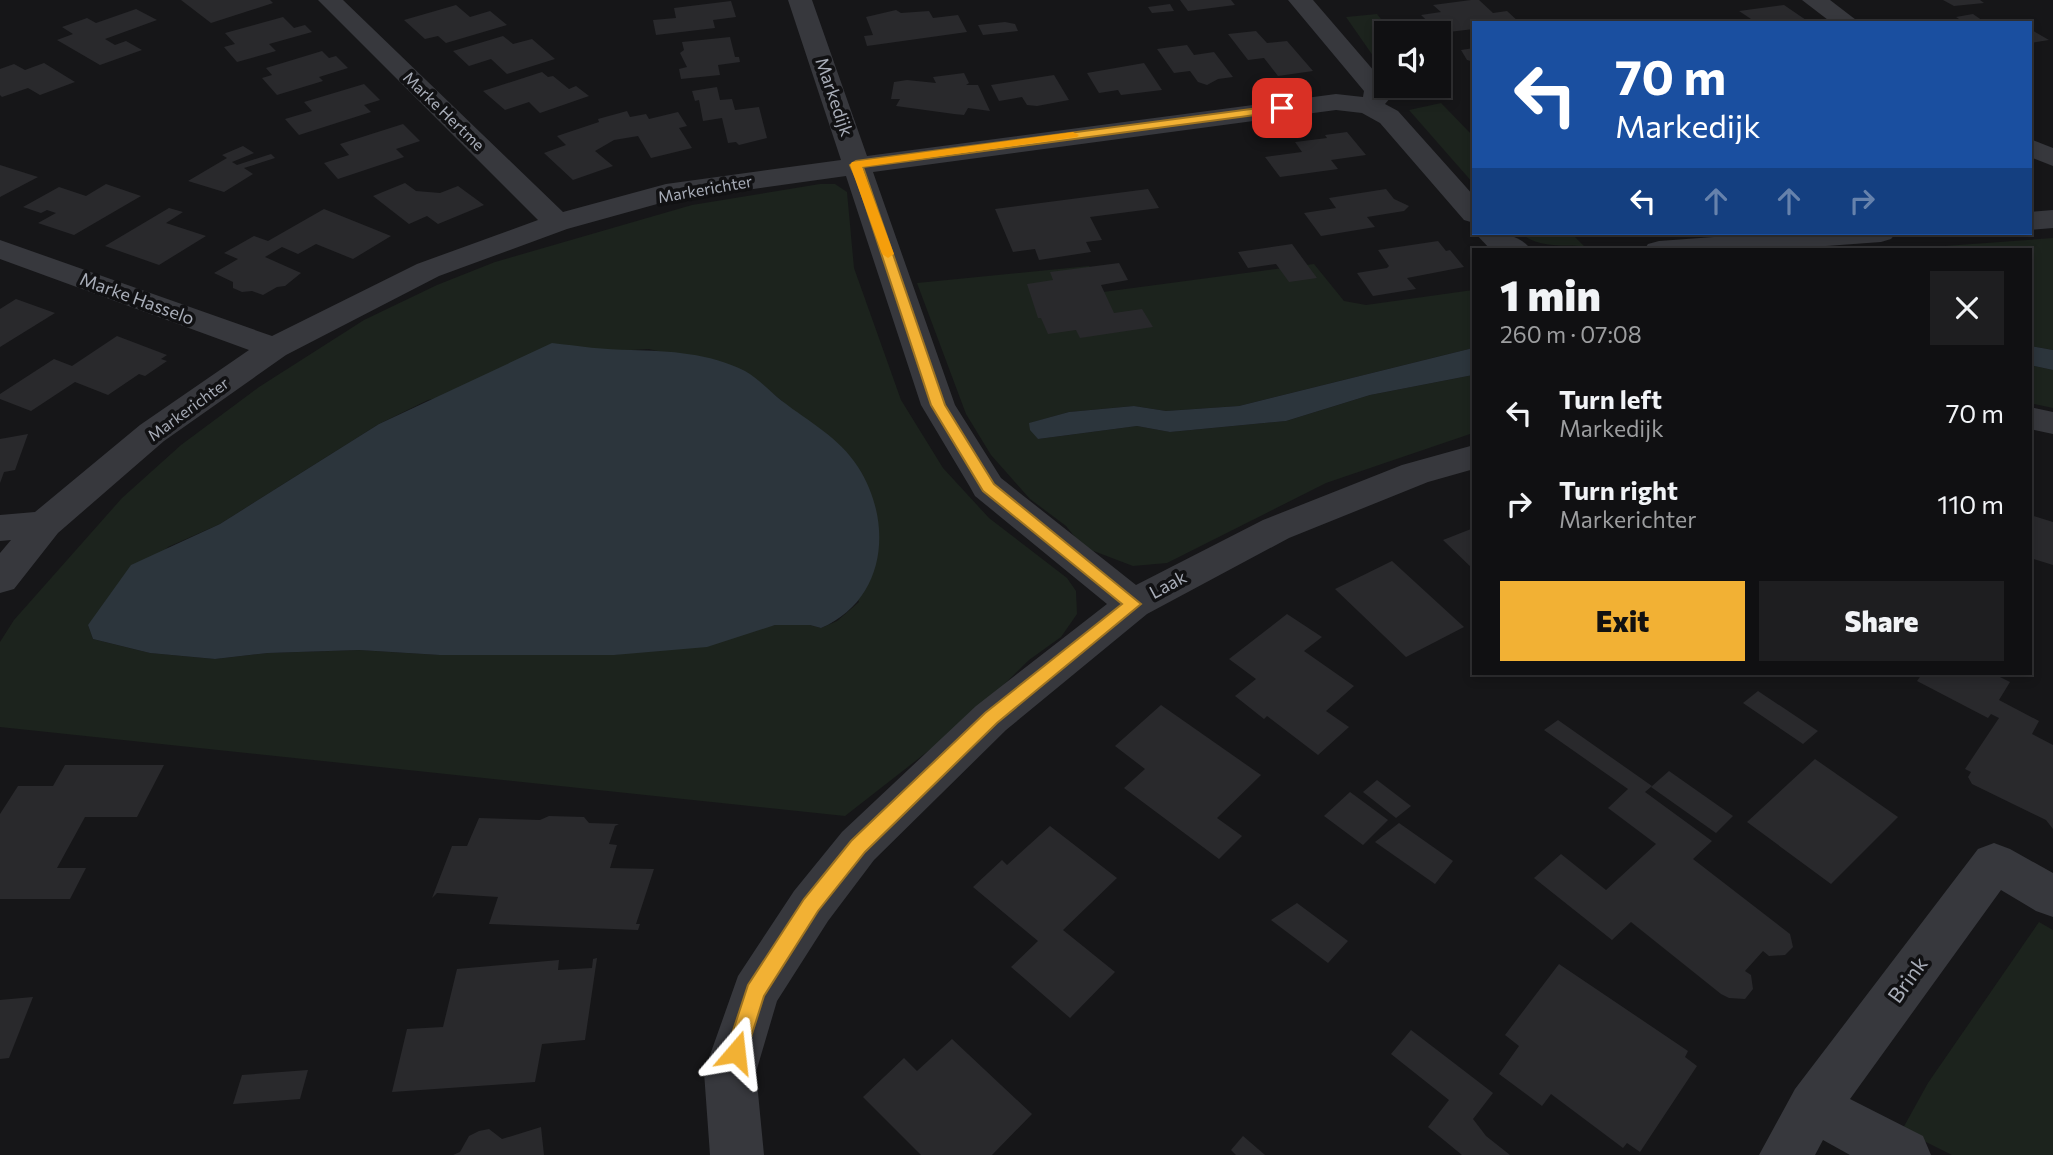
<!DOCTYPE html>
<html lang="en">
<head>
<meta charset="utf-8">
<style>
  :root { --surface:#101012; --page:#1e1e20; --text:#f1f3f6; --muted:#9c9d9f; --line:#303032; --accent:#f2b134 }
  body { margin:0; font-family:Commissioner,sans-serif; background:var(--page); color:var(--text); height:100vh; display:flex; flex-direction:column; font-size:26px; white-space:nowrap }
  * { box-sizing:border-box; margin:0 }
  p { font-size:23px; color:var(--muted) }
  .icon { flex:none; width:38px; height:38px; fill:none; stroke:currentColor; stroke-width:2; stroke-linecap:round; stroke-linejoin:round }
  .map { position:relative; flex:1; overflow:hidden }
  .details { position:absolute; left:1472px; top:248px; width:560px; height:427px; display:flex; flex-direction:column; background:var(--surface); border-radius:0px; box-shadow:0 4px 10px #0003,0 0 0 2px var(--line) }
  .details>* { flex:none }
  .top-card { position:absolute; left:1472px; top:21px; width:560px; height:214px; border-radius:0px; box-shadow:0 4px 10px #0003,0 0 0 2px var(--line); background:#1a4fa0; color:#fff; overflow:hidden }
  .buttons { position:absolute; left:1374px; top:21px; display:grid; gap:14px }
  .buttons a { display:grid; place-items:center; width:77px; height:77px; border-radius:0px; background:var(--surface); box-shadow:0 4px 10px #0003,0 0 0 2px var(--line); font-size:35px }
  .pin { position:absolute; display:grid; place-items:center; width:60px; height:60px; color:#fff; margin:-30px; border-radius:14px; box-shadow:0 4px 10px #0006 }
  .me { position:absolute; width:77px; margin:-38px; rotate:17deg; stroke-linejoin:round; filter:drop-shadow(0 0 5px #0008) }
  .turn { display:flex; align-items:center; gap:24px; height:147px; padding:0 28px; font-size:32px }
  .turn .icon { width:91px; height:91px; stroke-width:2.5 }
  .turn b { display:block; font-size:49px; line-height:60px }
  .lanes { display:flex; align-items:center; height:66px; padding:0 28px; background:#0003; justify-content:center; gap:35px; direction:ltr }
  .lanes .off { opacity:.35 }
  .round { display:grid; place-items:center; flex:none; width:74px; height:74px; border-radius:0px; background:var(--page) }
  .summary { display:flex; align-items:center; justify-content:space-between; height:119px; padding:0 28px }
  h1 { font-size:42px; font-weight:800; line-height:52px }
  .primary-button { display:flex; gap:14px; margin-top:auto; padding:14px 28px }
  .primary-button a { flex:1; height:80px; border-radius:0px; background:var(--accent); color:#111; font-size:28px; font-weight:800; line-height:80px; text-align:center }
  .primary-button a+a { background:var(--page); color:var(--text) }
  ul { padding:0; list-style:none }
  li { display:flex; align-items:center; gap:21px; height:91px; padding:0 28px }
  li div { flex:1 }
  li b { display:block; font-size:26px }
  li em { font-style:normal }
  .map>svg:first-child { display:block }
  .green { fill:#1c231d; fill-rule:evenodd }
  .water { fill:#2c353c }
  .building { fill:#29292c }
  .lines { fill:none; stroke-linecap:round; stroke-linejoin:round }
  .street { fill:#37383d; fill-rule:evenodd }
  .route { fill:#f2b134; stroke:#9d7322; stroke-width:2 }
  .slow { fill:#f59e0b }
  .labels { text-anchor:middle; stroke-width:7; stroke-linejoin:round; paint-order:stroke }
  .far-street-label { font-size:16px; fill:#a8adb8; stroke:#111113 }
  .street-label { font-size:18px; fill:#a8adb8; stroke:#111113 }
  .near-street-label { font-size:21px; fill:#a8adb8; stroke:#111113 }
</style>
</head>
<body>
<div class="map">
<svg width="2053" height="1155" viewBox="0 0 2053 1155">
  <rect width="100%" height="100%" fill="#161618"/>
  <g class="green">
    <path d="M1377,14L1392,33H1386L1385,73L1346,17Z"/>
    <path d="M1441,103L1473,136V183L1409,110Z"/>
    <path d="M820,184H835L847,192L854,268L901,400L943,468L989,518L1067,578L1076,591L1077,614L1061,637L1029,660L968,720L845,816L0,727V642L14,620L122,498L181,445L259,387L364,320L437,285L495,262L692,205ZM649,349L746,372L782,401L859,602L837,621L821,628L810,625H775L614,655H440L359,650L268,653L215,659L150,653L93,639L88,625L168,547L220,524L379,424L428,400L631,350Z"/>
    <path d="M1521,233H1571L1584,246C1563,245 1538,248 1521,233Z"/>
    <path d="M2053,238V350L2030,346V250H1890Z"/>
    <path d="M1314,264L1344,301L1366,305L1473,290V348L1239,406L1166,411L1134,406L1069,412L1030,423L1038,439L1137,426L1170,432L1286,421L1370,395L1473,375V433L1326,483L1167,563L1133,566L1083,547L1066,526L1030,499L991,455L966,414L917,283L1089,266L1103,292Z"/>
    <path d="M2030,365L2053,370V408L2030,403Z"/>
    <path d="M2039,922L2053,930V1155H1952L1902,1130L1928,1083Z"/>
  </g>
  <g class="water">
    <path d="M552,343C578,346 605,350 631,350C670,351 709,353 745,371C758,378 770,392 782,401C809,422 839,437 858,467C894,523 886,600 821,628L810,625H775L707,647L614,655H440L359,650L268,653L215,659L150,653L93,639L88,625L131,565L220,524L379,424Z"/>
    <path d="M2030,346L2053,350V370L2030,365Z"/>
    <path d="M1473,348V375L1370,395L1286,421L1170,432L1137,426L1038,439L1030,430L1029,423L1069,412L1134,406L1166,411L1239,406Z"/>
  </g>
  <g class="building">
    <path d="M181,0H270L273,3L211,23Z"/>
    <path d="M1180,0H1231L1235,5L1188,11Z"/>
    <path d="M1471,0H1479L1493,13L1507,11L1520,23H1474V29L1440,33L1421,15L1441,12L1433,5Z"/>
    <path d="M1943,0H1980L1984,3L1954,6Z"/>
    <path d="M731,1L736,17L713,20L715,28L656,35L653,20L676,18L674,8Z"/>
    <path d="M1170,4L1174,11L1152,13L1148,7Z"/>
    <path d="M456,5L470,17L490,11L507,25L446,43L438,36L425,39L404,20Z"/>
    <path d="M1784,5L1806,20L1798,21L1801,23H1738L1751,19L1739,11Z"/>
    <path d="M136,9L157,20L105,39L115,45L126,41L142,50L100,65L57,40L73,34L62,27L87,18L96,23Z"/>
    <path d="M896,10L901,13L929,11L933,18L958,15L967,32L867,46L864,36L873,35L866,17Z"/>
    <path d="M1973,14L1986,23H1965L1956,17Z"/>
    <path d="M283,17L294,28L305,25L312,32L269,44L276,51L237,62L224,47L235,44L225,33Z"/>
    <path d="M1005,22L1015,24L1018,31L983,35L978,25Z"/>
    <path d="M2030,29L2049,40L2030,43Z"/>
    <path d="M1256,31L1267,43L1287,41L1313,71L1278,76L1264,58L1248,60L1228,34Z"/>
    <path d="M503,36L513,44L532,39L555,59L507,74L491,59L469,66L453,51Z"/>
    <path d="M730,37L735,57H739L740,62L718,65L720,75L681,79L679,69L687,67L680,53L684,50L682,42Z"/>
    <path d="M1187,45L1194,55L1214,52L1233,77L1218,79L1207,85L1198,82L1190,71L1174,73L1157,49Z"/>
    <path d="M1474,48V62L1467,60L1461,50Z"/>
    <path d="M322,51L329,58L336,56L348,68L319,77L323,81L277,95L262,78L272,75L266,68Z"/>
    <path d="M44,63L75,82L40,95L28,88L2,97L0,95V69L14,64L25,70Z"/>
    <path d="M1144,63L1162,90L1121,95L1118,90L1099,93L1087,73Z"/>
    <path d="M542,72L548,77L553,76L569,89L576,86L589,96L540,113L529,102L505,110L483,91Z"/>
    <path d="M964,73L969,83L966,85H978L990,111L968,108L964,115L954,114L896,106L900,99H891L894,82L907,80L936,83L933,77Z"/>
    <path d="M1054,75L1069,100L1037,106L1027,105L1022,97L999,101L991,85Z"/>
    <path d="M364,84L380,100L364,105L371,112L299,135L285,119L312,111L304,102Z"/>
    <path d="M717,87L720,100L732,99L735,110L759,107L767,138L739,145L736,142L728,143L722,118L703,121L699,100L695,101L692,91Z"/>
    <path d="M627,111L630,117L646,114L649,119L678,112L687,126L679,128L692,148L651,158L638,136L614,140L595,151L613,166L573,180L544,153L566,145L557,136L599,122L598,119Z"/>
    <path d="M403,124L420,141L396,149L404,157L338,179L324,163L349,155L340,144Z"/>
    <path d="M1347,132L1366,155L1331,160L1338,169L1280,177L1265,157L1302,152L1295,142L1327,138L1325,135Z"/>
    <path d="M243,146L254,153L232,162L237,165L271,154L275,158L244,168L253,174L224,192L188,181L227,158L222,155Z"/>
    <path d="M0,165L38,177L0,197Z"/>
    <path d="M405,183L416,191L440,193L458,186L484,205L438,224L427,216L409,224L373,196Z"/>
    <path d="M106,184L141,196L74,235L38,223L56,213L47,210L41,213L23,207L59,187L86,196Z"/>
    <path d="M1148,189L1159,208L1090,217L1102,240L1086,242L1091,252L1039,260L1035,249L1013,252L995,209Z"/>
    <path d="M1386,189L1394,199L1409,206L1404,211L1367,217L1375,227L1321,236L1304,213L1336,208L1329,198Z"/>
    <path d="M169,208L183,212L166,223L206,236L159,265L105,246Z"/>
    <path d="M324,209L391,236L353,259L316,244L298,254L282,247L265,257L301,273L285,286L277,287L263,295L252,291L242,292L233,288V282L214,273L238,259L224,253L254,236L268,241Z"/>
    <path d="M1438,241L1446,251L1450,250L1464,267L1407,278L1416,289L1373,296L1357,273L1387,268L1389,266L1378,250Z"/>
    <path d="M1292,244L1317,278L1289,282L1276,264L1248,268L1238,252Z"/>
    <path d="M1119,263L1128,280L1101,285L1114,313L1142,309L1153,327L1080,338L1076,330L1048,334L1041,318H1038L1027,284L1053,280L1050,272Z"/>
    <path d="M16,299L55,313L0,347V309Z"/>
    <path d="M117,336L167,355L161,359L167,361L145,376L139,374L108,395L75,382L31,411L0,399V394L54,359L72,366Z"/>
    <path d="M28,434L15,470L4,472L0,483V439Z"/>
    <path d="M2030,515L2053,522V565L2030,558Z"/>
    <path d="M1471,529L1474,532V570L1443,540Z"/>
    <path d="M1392,561L1464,627L1406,657L1335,589Z"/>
    <path d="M1287,614L1322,637L1304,651L1354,686L1326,711L1349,727L1318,755L1267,716L1264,719L1235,696L1256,679L1229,659Z"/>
    <path d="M1922,674H1994L2010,682L1999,700L2039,721L2032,734L2053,745V829L2046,820L1972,784L1968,777L1971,772L1965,769L1999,718L1991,714L1988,718L1917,681Z"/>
    <path d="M1758,691L1818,731L1803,744L1743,703Z"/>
    <path d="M1161,705L1261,775L1217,818L1242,836L1219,859L1124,788L1145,769L1115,746Z"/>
    <path d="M1558,720L1652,786L1645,792L1712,841L1693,859L1790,934L1793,947L1785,955L1769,956L1763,951L1745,971L1751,975L1753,989L1745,999L1729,998L1721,994L1631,922L1612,940L1534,878L1561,854L1606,890L1656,844L1608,808L1628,789L1544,730Z"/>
    <path d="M1815,759L1898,817L1831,884L1747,822Z"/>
    <path d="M65,765H164L137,817H85L57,868H86L70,899H0V814L18,786H53Z"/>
    <path d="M1669,771L1733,816L1716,833L1651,787Z"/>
    <path d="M1377,780L1411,806L1396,818L1363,792Z"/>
    <path d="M1350,792L1388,820L1363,845L1324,816Z"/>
    <path d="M549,816L584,817L589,823L619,824L615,826L609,844L617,845L610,868L654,869L636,924H640L638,930L489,924L498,897L437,893L432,898L452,846H467L479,818L540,820Z"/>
    <path d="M1399,823L1453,861L1435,884L1375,842Z"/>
    <path d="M1050,826L1117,878L1063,930L1115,972L1070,1018L1011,967L1038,941L973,887L1002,860L1007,865Z"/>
    <path d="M1297,903L1348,941L1328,963L1271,920Z"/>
    <path d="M597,958L585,1040L542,1044L535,1082L392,1092L407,1029L443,1027L457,969L559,960L558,970L592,968L593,959Z"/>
    <path d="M1559,964L1688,1051L1685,1057L1697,1066L1640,1152L1627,1143L1623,1148L1551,1094L1542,1106L1499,1074L1519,1046L1505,1035Z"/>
    <path d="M33,997L9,1058L0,1059V1000Z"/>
    <path d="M1411,1030L1493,1093L1473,1119L1486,1136L1510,1155H1462L1428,1127L1449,1100L1391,1054Z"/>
    <path d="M952,1039L1032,1114L992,1155H921L863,1097L904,1058L917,1071Z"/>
    <path d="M308,1070L300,1099L233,1104L242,1075Z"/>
    <path d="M541,1127L544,1155H453L460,1152L469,1136L479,1131L489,1129L502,1139Z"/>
    <path d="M1243,1136L1265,1155H1236L1231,1150Z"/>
  </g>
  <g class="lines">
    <g class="street">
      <path d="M318,0H343L563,212L666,184L841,160L788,0H812L867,156L1336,94L1363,97L1364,91L1288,0H1313L1387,86L1391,97L1385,104L1398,111L1474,196V223L1464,220L1380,123L1362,113L1336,110L873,172L955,405L1001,478L1136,585L1263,520L1402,465L1474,445V469L1428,482L1289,538L1147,614L1006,730L874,860L828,921L777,1001L756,1072L764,1155H710L704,1072L738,976L794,891L842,832L976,706L1107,604L975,496L970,487L921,405L846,176L668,201L567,229L439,276L286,355L164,441L58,533L14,589L0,593V553L11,540L0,541V515L35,512L140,425L249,350L0,259V240L272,336L417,264L538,220Z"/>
      <path d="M1802,0H1830L1860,23H1832Z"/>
      <path d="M2030,139L2053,148V166L2030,157Z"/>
      <path d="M2053,210V228L2030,230V212Z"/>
      <path d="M1475,233C1495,232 1519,232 1531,250H1491Z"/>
      <path d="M1768,233H1896L1891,239L1881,242L1772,250H1644L1648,244L1659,241Z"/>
      <path d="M2030,407L2053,412V434L2030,429Z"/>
      <path d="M1994,843L2010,849L2053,873V917L2036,911L2001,890L1850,1099L1923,1136L1931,1155H1850L1823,1140L1815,1155H1759L1795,1089L1978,849Z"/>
    </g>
  </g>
  <path class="route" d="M1282,105L1286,106V111L863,167L945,405L994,484L1141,604L997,723L865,852L818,911L764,996L744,1059L736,1062L729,1059L726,1052L748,985L804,899L851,841L985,713L1122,604L983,491L931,405L857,180L850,165L856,161Z"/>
  <path class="slow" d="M1073,132L1079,135L1077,137L862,167L894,254L888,258L882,254L850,165L852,162Z"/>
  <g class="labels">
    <g class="far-street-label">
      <text transform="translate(444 111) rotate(44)" y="6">Marke Hertme</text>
      <text transform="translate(705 189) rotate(-10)" y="6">Markerichter</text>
      <text transform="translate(188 409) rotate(-36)" y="6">Markerichter</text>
    </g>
    <g class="street-label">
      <text transform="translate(834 97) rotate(71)" y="6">Markedijk</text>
      <text transform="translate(137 299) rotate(20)" y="6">Marke Hasselo</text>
      <text transform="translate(1168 585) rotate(-28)" y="6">Laak</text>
    </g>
    <g class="near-street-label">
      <text transform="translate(1908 980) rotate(-54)" y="7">Brink</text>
    </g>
  </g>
</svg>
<div class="buttons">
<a><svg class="icon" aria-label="sound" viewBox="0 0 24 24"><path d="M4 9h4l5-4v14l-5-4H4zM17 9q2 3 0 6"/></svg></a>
</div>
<div class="pin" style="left:1282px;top:108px;background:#d93025"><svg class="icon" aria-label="arrive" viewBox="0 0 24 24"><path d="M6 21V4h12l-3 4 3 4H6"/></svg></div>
<svg class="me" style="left:736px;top:1052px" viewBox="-20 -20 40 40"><path d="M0-17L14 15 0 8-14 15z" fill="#f2b134" stroke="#fff" stroke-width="4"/></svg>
<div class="top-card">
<div class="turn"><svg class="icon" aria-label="left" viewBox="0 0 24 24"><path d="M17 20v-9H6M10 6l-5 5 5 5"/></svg><div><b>70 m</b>Markedijk</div></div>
<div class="lanes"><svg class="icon" aria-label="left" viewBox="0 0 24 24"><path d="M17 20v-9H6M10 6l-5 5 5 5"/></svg><svg class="icon off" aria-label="ahead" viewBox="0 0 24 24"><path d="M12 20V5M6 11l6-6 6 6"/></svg><svg class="icon off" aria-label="ahead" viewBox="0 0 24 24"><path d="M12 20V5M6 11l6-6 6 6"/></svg><svg class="icon off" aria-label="right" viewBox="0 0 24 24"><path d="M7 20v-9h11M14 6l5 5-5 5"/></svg></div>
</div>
<section class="details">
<div class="summary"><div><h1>1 min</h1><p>260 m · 07:08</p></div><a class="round"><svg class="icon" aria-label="close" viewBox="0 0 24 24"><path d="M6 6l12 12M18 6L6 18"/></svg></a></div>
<ul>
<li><svg class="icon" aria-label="left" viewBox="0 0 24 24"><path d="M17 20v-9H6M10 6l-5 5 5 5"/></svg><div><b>Turn left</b><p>Markedijk</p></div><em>70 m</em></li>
<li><svg class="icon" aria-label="right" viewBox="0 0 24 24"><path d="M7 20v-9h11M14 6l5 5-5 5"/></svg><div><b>Turn right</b><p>Markerichter</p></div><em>110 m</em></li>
</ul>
<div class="primary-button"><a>Exit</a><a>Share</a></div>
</section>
</div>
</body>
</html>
